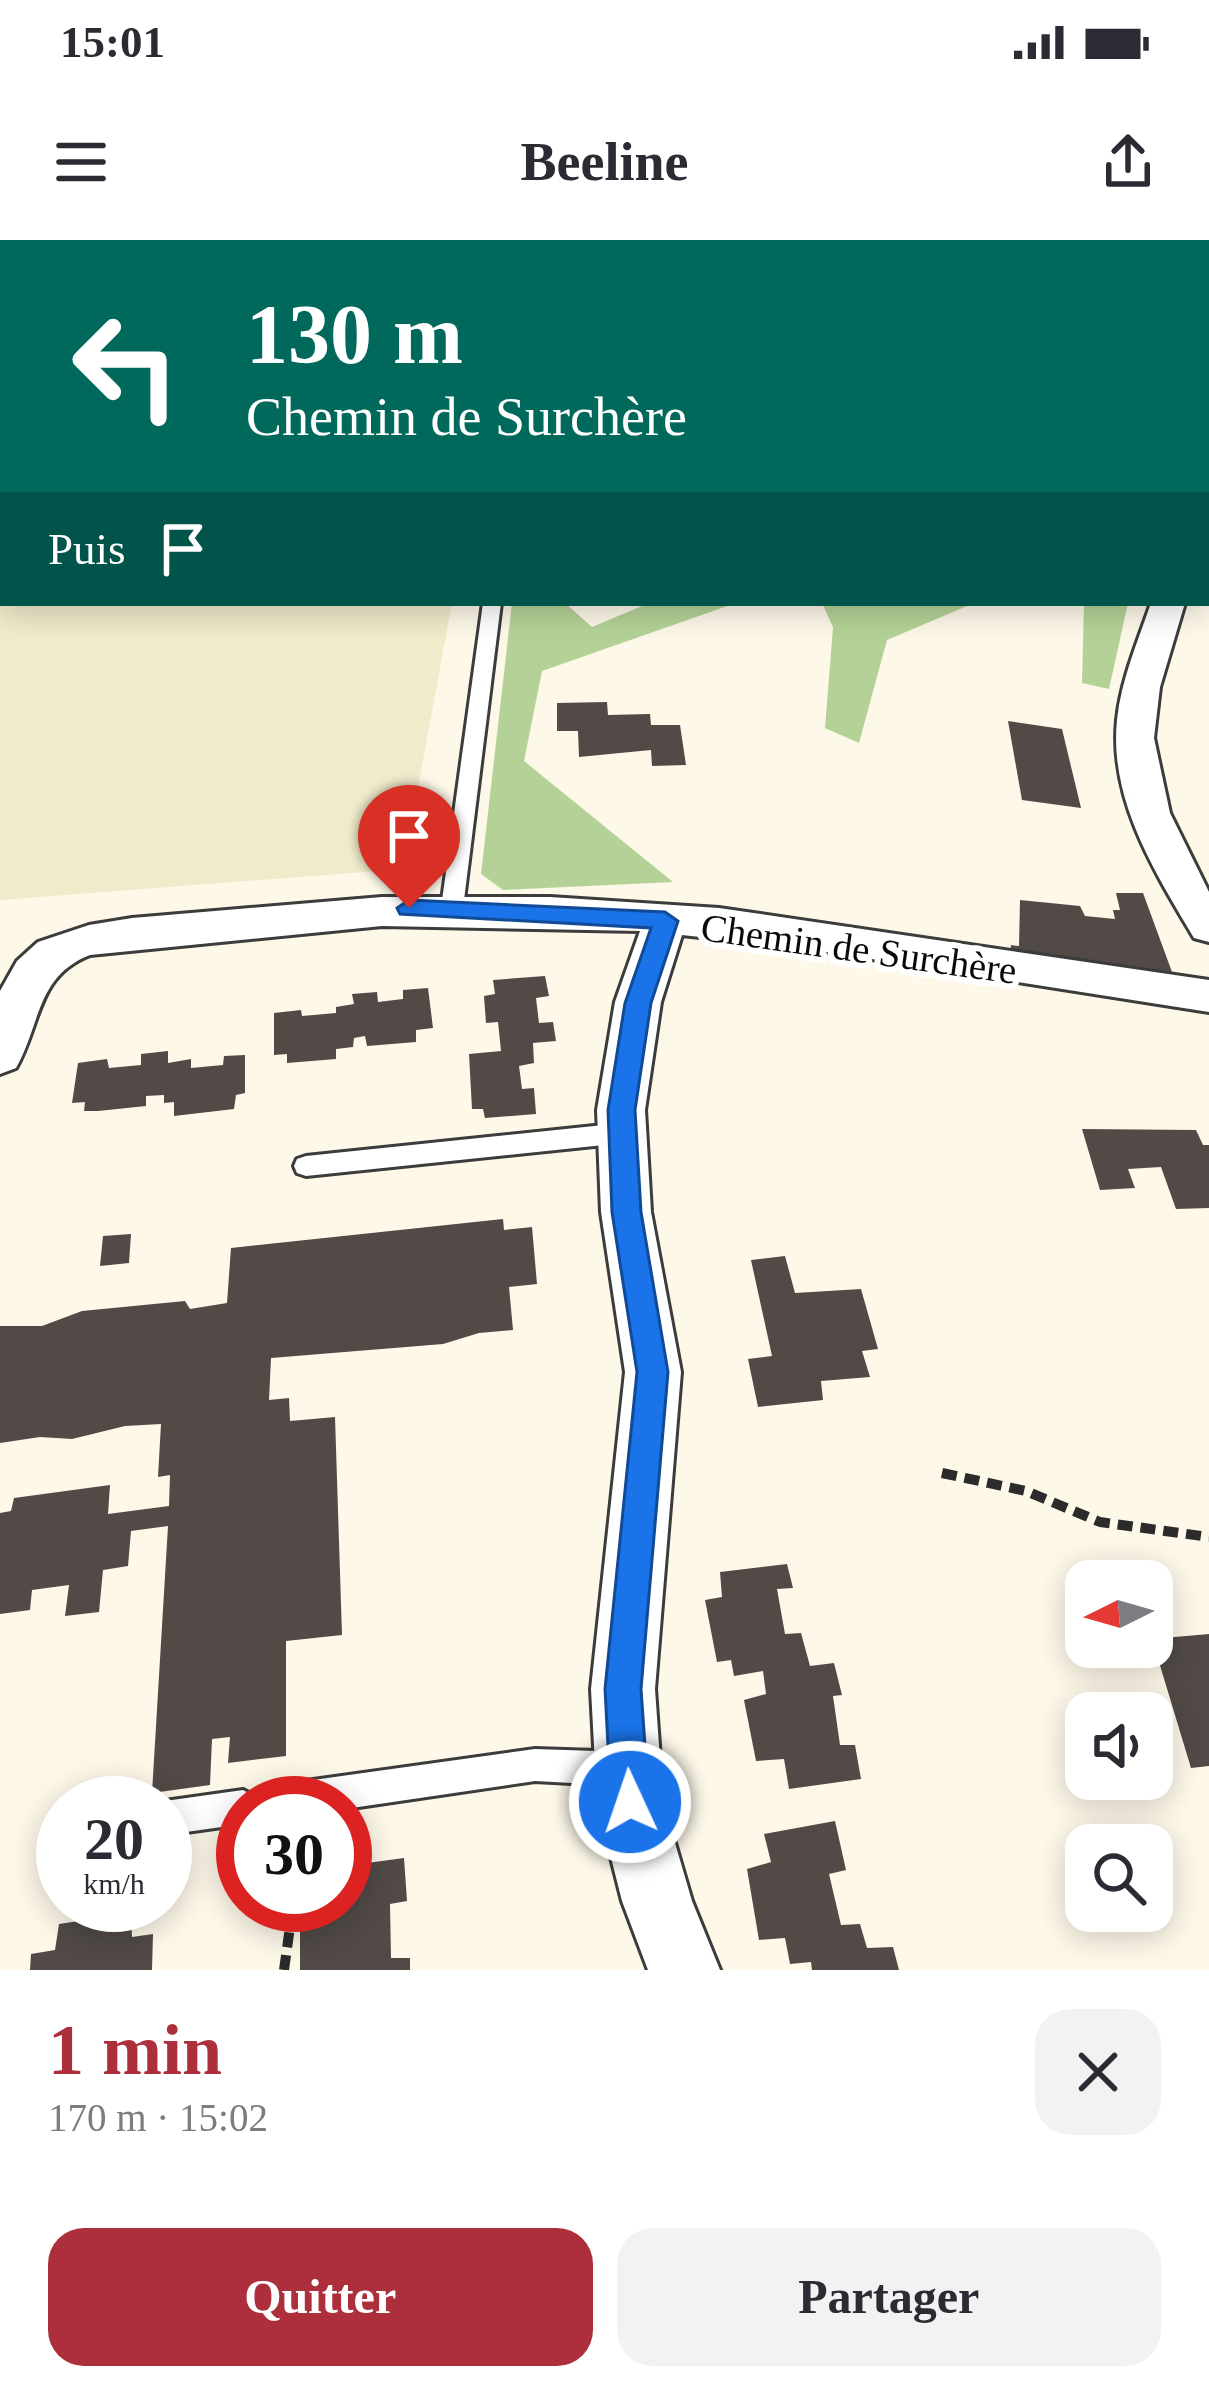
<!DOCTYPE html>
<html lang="fr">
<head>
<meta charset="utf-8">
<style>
  :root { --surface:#fff; --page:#f2f2f3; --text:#2b2b33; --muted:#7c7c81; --accent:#ac2f3b }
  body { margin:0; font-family:Georgia,serif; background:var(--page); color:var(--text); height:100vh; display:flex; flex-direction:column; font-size:45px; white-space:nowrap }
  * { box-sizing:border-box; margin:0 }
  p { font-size:39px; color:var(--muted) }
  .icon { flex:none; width:66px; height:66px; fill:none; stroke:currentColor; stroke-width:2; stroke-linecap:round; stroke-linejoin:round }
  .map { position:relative; height:1730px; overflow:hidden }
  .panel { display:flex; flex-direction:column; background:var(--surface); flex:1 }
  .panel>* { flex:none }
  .hud { position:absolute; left:0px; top:0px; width:1209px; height:366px; box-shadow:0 6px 30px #0003; background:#00695c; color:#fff; overflow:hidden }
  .needle { width:78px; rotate:265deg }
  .buttons { position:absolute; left:1065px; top:1320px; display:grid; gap:24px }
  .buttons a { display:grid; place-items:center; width:108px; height:108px; border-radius:24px; background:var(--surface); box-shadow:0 6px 30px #0003; font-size:60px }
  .speed { position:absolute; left:36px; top:1536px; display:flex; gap:24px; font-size:60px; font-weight:700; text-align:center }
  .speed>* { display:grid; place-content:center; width:156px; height:156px; border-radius:50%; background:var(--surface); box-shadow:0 6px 30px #0003; line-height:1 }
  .speed small { font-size:30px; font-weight:400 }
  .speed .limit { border:18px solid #d22; background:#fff; color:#111 }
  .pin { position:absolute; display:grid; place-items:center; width:102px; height:102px; color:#fff; margin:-123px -51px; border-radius:50% 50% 50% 0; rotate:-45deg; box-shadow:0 0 12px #0007 }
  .pin .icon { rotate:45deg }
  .me { position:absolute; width:132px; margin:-66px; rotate:357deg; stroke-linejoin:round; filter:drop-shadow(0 0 9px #0008) }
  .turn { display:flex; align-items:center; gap:42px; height:252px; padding:0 48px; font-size:54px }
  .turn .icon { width:156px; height:156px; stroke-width:2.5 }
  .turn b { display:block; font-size:84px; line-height:102px }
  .then { display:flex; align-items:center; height:114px; padding:0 48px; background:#0003; gap:24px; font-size:45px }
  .round { display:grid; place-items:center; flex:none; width:126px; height:126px; border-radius:36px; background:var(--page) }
  .overview { display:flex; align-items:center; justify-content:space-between; height:204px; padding:0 48px }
  h1 { font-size:72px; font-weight:700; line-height:90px; color:var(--accent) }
  .cta { display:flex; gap:24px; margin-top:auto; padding:24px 48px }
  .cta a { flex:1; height:138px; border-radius:36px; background:var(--accent); color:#fff; font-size:48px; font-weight:700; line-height:138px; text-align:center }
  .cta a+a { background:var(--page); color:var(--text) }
  .status { display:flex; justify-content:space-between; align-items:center; height:84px; padding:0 60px; background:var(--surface); direction:ltr }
  .status svg { height:33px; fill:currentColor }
  header { display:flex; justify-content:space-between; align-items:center; height:156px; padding:0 48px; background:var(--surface); font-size:54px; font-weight:700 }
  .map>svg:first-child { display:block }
  .farmland { fill:#f0ebcb }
  .forest { fill:#b4d297 }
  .building { fill:#514a47 }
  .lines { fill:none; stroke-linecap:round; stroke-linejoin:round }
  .lane-casing { stroke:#3c3c3c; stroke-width:6 }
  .street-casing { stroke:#3c3c3c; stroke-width:6 }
  .highway-casing { stroke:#1a1a1a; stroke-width:6 }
  .path-far1 { stroke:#2b2b2b; stroke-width:4.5; stroke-dasharray:8 3; stroke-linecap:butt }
  .path { stroke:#2b2b2b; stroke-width:10; stroke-dasharray:15 8; stroke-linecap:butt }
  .lane { fill:#fff; fill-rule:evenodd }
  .street { fill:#fff; fill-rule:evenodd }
  .highway { fill:#e7955c; fill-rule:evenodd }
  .route { fill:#1a73e8; stroke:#114b97; stroke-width:3 }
  .labels { text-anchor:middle; stroke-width:12; stroke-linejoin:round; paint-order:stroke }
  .street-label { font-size:39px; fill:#090909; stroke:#fff }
</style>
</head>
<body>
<div class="status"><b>15:01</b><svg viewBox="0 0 49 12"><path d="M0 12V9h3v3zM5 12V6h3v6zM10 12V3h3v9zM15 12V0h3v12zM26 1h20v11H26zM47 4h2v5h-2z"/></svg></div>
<header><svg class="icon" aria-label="menu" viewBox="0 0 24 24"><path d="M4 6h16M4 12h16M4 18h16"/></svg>Beeline<svg class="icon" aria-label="share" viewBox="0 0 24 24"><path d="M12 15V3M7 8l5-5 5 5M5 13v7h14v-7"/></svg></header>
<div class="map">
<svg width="1209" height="1730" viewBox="0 0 1209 1730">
  <rect width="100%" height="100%" fill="#fdf8e8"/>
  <path class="farmland" d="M0,0H992L996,3H3V363H452L403,629L0,660Z"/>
  <g class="forest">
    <path d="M512,363H565L592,387L649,363H736L542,431L524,521L673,642L503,650L481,634Z"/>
    <path d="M822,363H974L887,400L859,503L825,488L833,387Z"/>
    <path d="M1084,363H1128L1109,449L1082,443Z"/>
  </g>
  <g class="building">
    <path d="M607,462L608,475L650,474L651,485H680L686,525L652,526L651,510L579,517L578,491H557V463Z"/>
    <path d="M1008,481L1062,489L1081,568L1022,560Z"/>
    <path d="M1116,653H1143L1172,732L1010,714L1011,705L1019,706L1020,660L1080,666L1085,676L1115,679L1113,670H1120Z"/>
    <path d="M545,736L549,756L536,758L539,783L553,782L556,801L533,803L534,823L519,826L522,849L534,848L536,874L485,878L483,869H472L469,814L501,811L498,782L486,783L484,756L495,754L493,740Z"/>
    <path d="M428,748L433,788L416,790V802L367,806L365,796L354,798L353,807L336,809V819L287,823V814L274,815V773L301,770L302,776L336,773V767L354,764L352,754L377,752L378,762L403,759V750Z"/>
    <path d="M168,811V823L191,819V828L223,825L224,816L245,815V853L236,855L234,869L174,876V862L164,863V855L146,856V866L98,871H84L85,862L72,863L78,823L107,819L109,828L141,825V814Z"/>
    <path d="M1082,889L1196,890L1203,905H1209V968L1176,969L1161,927L1128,929L1135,948L1100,950Z"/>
    <path d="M503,979L504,990L532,987L537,1044L509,1047L513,1090L479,1093L443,1104L271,1118L269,1160L289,1158L290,1181L335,1177L342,1395L286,1401V1516L228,1523L230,1497L212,1499L210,1545L152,1553L168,1286L131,1291L128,1326L103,1330L99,1372L65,1376L69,1345L32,1350L30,1370L0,1374V1273L11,1271L14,1258L110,1245L108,1274L169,1266L170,1235L158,1237L161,1184L125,1186L72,1199L40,1197L0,1203V1086H42L82,1071L185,1061L190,1069L227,1063L231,1008Z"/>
    <path d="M131,994L129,1023L100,1026L103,996Z"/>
    <path d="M785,1016L795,1053L861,1049L878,1109L862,1111L870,1137L821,1141L823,1160L758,1167L748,1119L772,1116L751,1020Z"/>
    <path d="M787,1324L793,1348L777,1349L785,1394L801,1393L810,1426L834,1423L842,1455L833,1456L840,1505H855L861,1539L789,1549L784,1519L756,1521L744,1460L766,1454L763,1431L734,1436L731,1420L717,1422L705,1360L722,1357L720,1332Z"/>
    <path d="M1209,1394V1526L1191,1528L1152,1399Z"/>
    <path d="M835,1581L846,1630L829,1634L841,1685L860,1684L867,1708L893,1707L899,1730H812L811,1722L790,1724L785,1698L759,1700L747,1629L771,1622L764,1594Z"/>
    <path d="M404,1618L407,1661L390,1664L391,1718H410V1730H300V1665H345V1626Z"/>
    <path d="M131,1673L132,1697L153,1694L152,1730H30L31,1714L55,1710L59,1684Z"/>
  </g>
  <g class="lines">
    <defs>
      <g id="lane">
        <path d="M483,363H501L463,668L452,675L441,668Z"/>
        <path d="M623,883L632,886L635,893L632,900L623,903L306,936L297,933L294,926L297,919L306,916Z"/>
        <path d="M535,1509L626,1512L638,1517L643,1529L638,1541L626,1546L535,1541L345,1569V1563H243V1584L165,1595V1563H161L165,1561L243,1550L256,1557L258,1551L270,1546Z"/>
      </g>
      <g id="street">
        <rect x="1148" y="0" width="24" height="3"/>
        <rect x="1206" y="13" width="3" height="14"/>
        <path d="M1151,363H1185L1160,447L1154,498L1170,573L1209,652V702L1194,698C1155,632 1109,560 1117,480C1121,440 1138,401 1151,363Z"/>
        <path d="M382,657H550L719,668L1209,740V772L802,708L682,695L661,762L645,870L651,972L681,1132L655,1449L663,1562L692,1661L720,1730H648L622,1661L597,1562L591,1449L625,1132L601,972L597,870L615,762L640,691L382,686L90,715C36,736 41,784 16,828L0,834V751L17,721L38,702L89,685L132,678Z"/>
      </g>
      <g id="highway">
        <path d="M46,0H87L44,3Z"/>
        <path d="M105,0H146L103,3Z"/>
        <path d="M3,30V52L0,53V31Z"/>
      </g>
    </defs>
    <use href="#lane" class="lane-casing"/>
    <use href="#street" class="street-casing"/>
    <use href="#highway" class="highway-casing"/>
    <path class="path-far1" d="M185,3L196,0"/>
    <g class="path">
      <path d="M942,1233L1026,1251L1100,1282L1209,1297"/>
      <path d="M284,1730L293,1665"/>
    </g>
    <use href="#lane" class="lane"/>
    <use href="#street" class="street"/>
    <use href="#highway" class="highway"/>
  </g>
  <path class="route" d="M409,660L665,672L678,681L651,763L635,870L641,972L668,1132L641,1449L649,1562L643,1576L630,1581L617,1576L611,1562L605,1449L637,1132L612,972L608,870L625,763L651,688L400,674L397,668Z"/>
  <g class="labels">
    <g class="street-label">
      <text transform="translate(859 708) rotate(8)" y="14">Chemin de Surchère</text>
    </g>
  </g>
</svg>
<div class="buttons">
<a><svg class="needle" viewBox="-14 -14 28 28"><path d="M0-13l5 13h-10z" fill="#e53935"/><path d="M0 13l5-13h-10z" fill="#7c7c81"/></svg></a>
<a><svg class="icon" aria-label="sound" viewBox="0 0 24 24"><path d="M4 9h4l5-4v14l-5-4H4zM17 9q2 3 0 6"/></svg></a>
<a><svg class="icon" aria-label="search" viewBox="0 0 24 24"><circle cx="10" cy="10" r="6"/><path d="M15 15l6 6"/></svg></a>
</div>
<div class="speed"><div>20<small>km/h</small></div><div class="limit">30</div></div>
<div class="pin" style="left:409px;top:668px;background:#d93025"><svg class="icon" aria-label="arrive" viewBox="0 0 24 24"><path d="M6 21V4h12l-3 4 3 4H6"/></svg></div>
<svg class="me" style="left:630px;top:1562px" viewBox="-20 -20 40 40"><circle r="17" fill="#1a73e8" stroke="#fff" stroke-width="3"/><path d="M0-11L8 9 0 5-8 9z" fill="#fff"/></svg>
<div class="hud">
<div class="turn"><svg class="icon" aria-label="left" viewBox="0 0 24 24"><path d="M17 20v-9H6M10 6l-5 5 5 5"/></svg><div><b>130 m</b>Chemin de Surchère</div></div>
<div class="then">Puis<svg class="icon" aria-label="arrive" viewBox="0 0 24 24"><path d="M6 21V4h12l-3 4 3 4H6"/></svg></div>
</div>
</div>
<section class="panel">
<div class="overview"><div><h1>1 min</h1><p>170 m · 15:02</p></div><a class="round"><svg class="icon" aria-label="close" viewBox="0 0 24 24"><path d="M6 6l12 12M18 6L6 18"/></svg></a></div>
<div class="cta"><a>Quitter</a><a>Partager</a></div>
</section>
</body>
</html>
